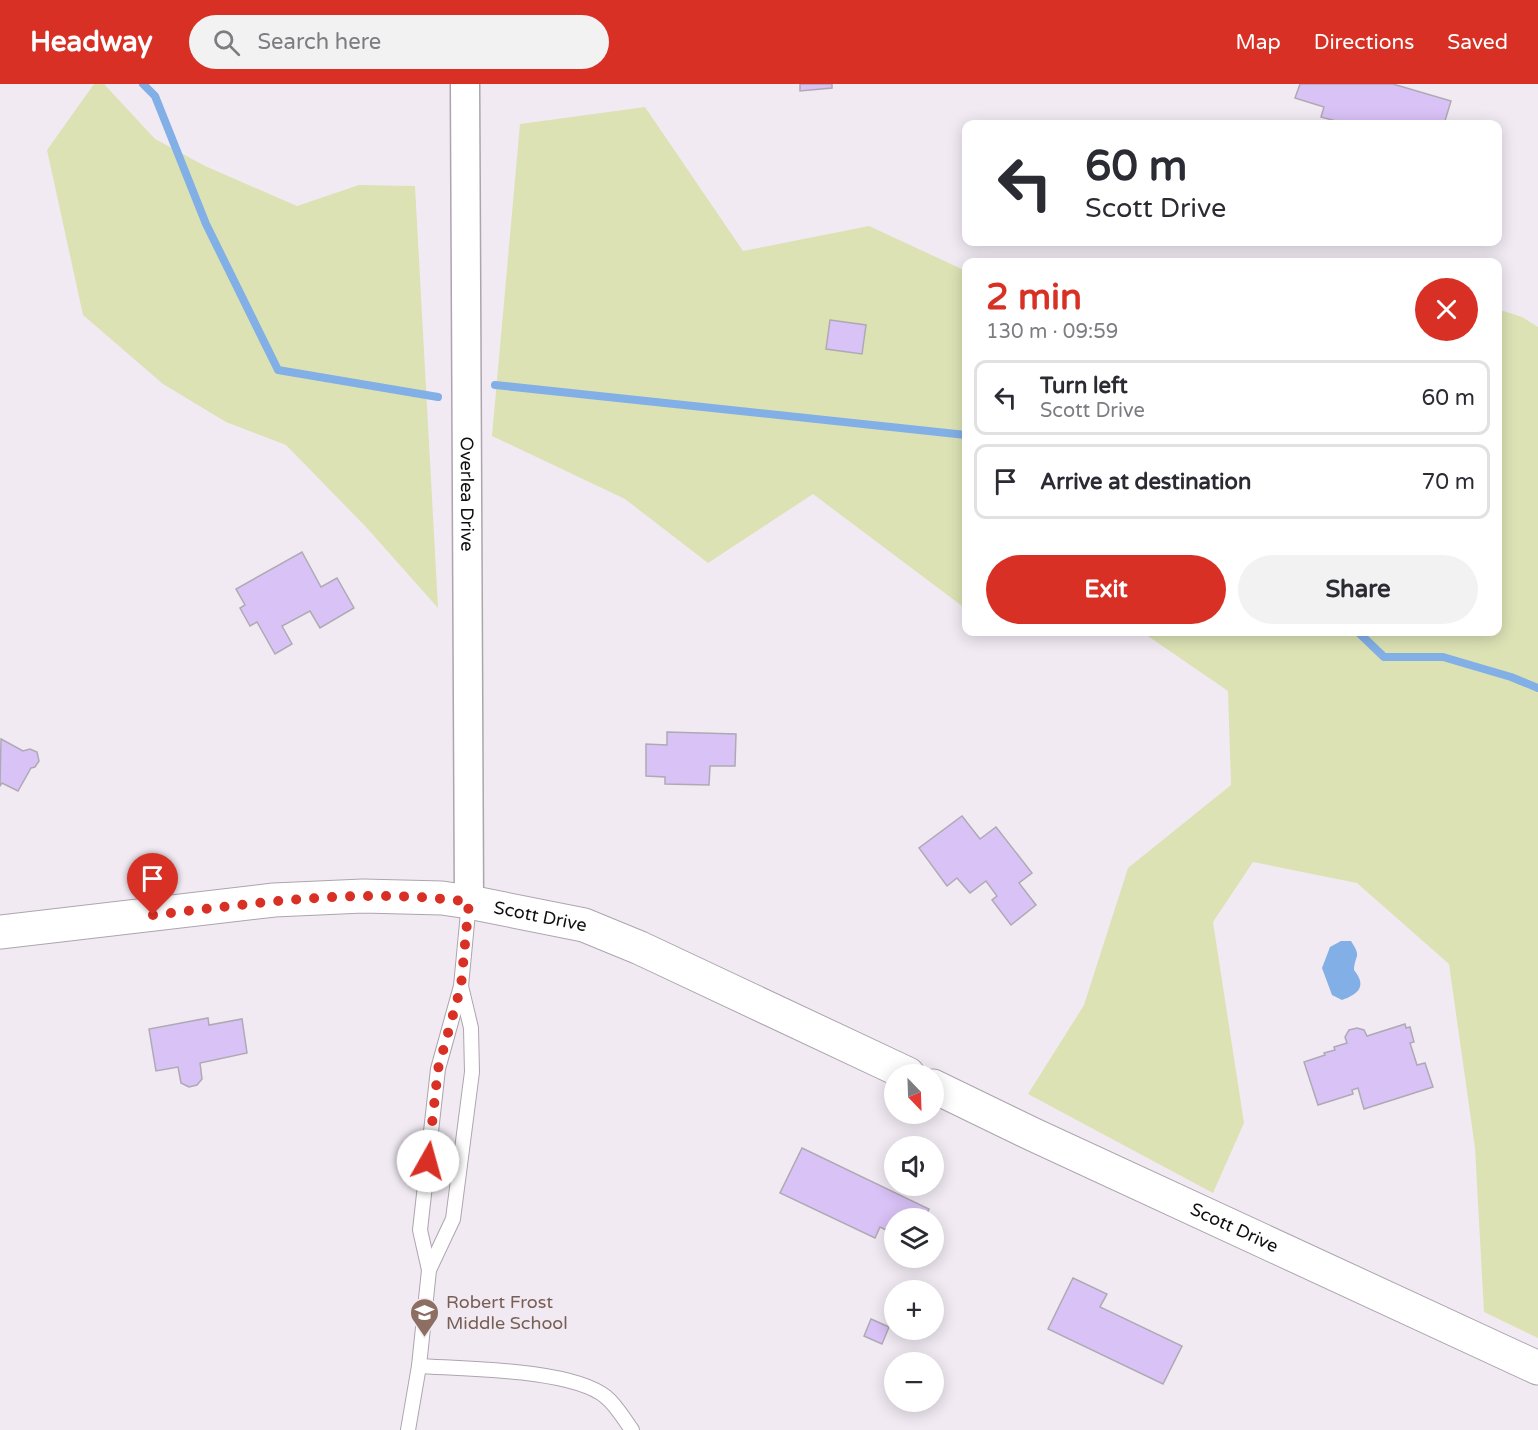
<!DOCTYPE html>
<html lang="en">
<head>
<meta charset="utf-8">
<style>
  :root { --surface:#fff; --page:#f2f2f3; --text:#2b2b33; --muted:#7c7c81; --line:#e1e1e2; --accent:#d93025 }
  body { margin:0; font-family:"Varela Round",sans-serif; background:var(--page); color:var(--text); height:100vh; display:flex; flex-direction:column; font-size:22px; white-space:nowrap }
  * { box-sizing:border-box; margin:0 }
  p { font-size:20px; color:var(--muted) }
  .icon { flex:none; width:33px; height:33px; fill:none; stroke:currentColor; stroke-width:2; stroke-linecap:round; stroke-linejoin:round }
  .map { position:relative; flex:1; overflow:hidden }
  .panel { position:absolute; left:962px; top:174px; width:540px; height:378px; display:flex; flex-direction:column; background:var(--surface); border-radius:12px; box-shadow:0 3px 15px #0003 }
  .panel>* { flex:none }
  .hud { position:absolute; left:962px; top:36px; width:540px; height:126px; border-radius:12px; box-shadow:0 3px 15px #0003; background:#fff; color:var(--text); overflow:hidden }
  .needle { width:39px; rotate:157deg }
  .buttons { position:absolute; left:884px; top:980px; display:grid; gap:12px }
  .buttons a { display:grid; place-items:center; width:60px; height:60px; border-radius:50%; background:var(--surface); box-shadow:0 3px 15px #0003; font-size:30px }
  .pin { position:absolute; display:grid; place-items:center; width:51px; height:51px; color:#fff; margin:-62px -26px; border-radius:50% 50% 50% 0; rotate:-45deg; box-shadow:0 0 6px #0007 }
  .pin .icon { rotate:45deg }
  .me { position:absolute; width:66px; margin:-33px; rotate:7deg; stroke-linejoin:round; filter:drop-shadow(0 0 4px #0008) }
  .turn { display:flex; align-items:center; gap:21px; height:126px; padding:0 24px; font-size:27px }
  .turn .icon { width:78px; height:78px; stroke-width:2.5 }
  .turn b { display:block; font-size:42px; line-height:51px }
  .round { display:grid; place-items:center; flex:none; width:63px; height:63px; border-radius:32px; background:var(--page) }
  .overview { display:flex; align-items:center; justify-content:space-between; height:102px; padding:0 24px }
  h1 { font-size:36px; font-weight:700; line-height:45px; color:var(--accent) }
  .action { display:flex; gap:12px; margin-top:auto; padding:12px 24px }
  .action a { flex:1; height:69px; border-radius:36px; background:var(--accent); color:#fff; font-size:24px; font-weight:700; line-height:69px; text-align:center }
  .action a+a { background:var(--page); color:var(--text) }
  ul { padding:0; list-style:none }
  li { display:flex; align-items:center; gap:18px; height:75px; margin:0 12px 9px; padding:0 12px; border:3px solid var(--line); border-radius:12px }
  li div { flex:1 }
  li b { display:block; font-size:22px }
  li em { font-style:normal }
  header { display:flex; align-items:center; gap:36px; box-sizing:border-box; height:84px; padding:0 30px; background:var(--accent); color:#fff }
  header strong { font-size:28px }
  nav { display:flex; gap:33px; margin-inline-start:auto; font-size:21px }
  .search { width:420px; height:54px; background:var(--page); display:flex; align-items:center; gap:15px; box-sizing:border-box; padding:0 21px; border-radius:33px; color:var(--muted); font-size:22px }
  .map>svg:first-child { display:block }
  .green { fill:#dce2b4 }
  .water { fill:#81afe6 }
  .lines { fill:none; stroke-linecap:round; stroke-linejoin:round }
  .stream { stroke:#81afe6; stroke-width:8 }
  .building { fill:#d9c2f6; stroke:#aeaab3; stroke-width:1.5 }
  .service-casing { stroke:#aca5ad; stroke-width:16 }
  .minor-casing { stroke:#aca5ad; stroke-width:31 }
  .tertiary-casing { stroke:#aca5ad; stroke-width:35 }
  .service { stroke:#fff; stroke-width:14 }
  .minor { stroke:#fff; stroke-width:28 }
  .tertiary { stroke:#fff; stroke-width:33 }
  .route { stroke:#d93025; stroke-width:10; stroke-dasharray:0 18 }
  .labels { text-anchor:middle; stroke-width:4.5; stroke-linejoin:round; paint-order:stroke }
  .street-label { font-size:18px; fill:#100e11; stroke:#f1eaf3 }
  .education-label { font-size:18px; fill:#785e54; stroke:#f1eaf3; text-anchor:start }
</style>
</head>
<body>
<header>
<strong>Headway</strong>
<div class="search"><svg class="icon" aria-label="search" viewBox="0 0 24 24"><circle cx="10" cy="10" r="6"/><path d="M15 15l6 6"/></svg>Search here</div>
<nav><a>Map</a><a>Directions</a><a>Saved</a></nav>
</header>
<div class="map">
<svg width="1538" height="1346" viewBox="0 0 1538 1346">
  <rect width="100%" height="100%" fill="#f1eaf3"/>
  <g class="green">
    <path d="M94,0H104L155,55L205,82L297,122L359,101L415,102L438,524L366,443L286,361L226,338L163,300L83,231L47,66Z"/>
    <path d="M645,23L743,167L869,142L966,187V525L813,410L708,479L625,415L492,352L520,40Z"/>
    <path d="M1497,225L1522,233L1538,243V1254L1484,1228L1475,1064L1449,880L1357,799L1253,778L1213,838L1244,1039L1213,1109L1028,1010L1084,921L1128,784L1231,701L1228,607L1142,548H1497Z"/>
  </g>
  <path class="water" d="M1341,857H1351C1362,874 1355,870 1354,886C1367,902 1359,910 1342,916L1332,911L1322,884L1330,863Z"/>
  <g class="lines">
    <g class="stream">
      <path d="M143,0L155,12L206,140L278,286L438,313"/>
      <path d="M495,301L966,351"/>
      <path d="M1358,548L1384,573H1443L1511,593L1538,604"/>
    </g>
  </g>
  <g class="building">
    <path d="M800,0H832V4L800,7Z"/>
    <path d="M1300,0H1393L1451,17L1444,40H1347L1321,33L1324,23L1295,14Z"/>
    <path d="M830,236L866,241L862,270L826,265Z"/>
    <path d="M302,468L321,503L337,494L354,524L320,544L310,527L282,542L292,560L275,570L257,538L250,542L240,524L245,521L236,505Z"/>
    <path d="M667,648L736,650L735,682H710L709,701L665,700V693L646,692V660L667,661Z"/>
    <path d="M1,655L23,667L30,665L37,668L39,677L35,683L31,684L18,707L2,699L0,702Z"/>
    <path d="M962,732L980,755L996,743L1032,789L1019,799L1036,821L1011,841L992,816L997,812L986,797L970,809L957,794L947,802L919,764Z"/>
    <path d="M208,934L209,941L242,935L247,969L200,979L202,995L197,1001L189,1003L181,999L178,983L156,987L149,945Z"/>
    <path d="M1405,940L1406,944L1410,943L1414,958L1410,959L1417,981L1425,979L1433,1003L1364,1025L1358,1004L1352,1006L1353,1010L1318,1021L1304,978L1325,971L1324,969L1335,966L1334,963L1347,959L1345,953L1349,946L1357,944L1364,946L1367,952Z"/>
    <path d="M802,1064L929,1125L925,1134H894V1150L880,1143L875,1154L780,1109Z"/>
    <path d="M1073,1194L1107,1210L1100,1223L1182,1262L1163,1300L1048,1245Z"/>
    <path d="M871,1235L889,1243L882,1260L864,1252Z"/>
  </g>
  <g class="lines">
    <defs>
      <g id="service">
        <path d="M429,1186L420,1146L438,985L461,902L469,818"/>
        <path d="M419,1282C465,1285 572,1285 606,1313C616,1321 624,1335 632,1346"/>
        <path d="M408,1346L419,1282L429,1186L453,1135L472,988L471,944L461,902"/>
      </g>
      <g id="minor">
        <path id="s1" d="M465,0L469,818"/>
      </g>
      <g id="tertiary">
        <path id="s2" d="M0,848L274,816L363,812L442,814L469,818L584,841L640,864L908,990"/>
        <path id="s3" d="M933,1002L1032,1050L1538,1284"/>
      </g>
    </defs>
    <use href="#service" class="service-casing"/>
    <use href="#minor" class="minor-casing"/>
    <use href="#tertiary" class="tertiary-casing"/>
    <use href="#service" class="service"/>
    <use href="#minor" class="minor"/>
    <use href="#tertiary" class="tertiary"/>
  </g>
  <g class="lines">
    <path class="route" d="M153,831C259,819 363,803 469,818L461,902L438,985L428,1077"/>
  </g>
  <defs>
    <symbol id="school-pin" viewBox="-11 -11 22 30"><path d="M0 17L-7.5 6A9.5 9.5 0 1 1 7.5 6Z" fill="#8d6e63" stroke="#f1eaf3"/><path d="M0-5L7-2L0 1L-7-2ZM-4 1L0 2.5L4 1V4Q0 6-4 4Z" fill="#fff"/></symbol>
  </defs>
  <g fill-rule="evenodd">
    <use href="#school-pin" x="408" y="1212" width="33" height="45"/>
  </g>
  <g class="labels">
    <g class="street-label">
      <text dy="6" stroke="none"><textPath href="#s1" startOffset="410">Overlea Drive</textPath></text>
      <text dy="6" stroke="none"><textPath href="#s2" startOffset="544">Scott Drive</textPath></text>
      <text dy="6" stroke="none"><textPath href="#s3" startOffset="333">Scott Drive</textPath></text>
    </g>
    <g class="education-label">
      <text x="446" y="1224">Robert Frost<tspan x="446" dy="21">Middle School</tspan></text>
    </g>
  </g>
</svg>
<div class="buttons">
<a><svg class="needle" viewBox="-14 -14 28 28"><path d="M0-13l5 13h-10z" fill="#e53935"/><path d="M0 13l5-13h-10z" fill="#7c7c81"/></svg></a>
<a><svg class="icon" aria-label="sound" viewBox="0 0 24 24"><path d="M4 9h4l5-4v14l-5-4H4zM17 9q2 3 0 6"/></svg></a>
<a><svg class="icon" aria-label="layers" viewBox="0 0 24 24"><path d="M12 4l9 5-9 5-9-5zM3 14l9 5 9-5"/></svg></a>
<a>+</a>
<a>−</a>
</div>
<div class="pin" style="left:153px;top:831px;background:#d93025"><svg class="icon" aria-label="arrive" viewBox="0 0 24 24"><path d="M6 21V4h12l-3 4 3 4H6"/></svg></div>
<svg class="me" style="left:428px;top:1077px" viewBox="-20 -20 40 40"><circle r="19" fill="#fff"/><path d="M0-13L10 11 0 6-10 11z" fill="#d93025"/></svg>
<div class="hud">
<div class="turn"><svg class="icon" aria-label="left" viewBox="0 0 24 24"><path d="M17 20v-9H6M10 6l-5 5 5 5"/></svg><div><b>60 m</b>Scott Drive</div></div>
</div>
<section class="panel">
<div class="overview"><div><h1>2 min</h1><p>130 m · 09:59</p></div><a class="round" style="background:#d93025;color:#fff"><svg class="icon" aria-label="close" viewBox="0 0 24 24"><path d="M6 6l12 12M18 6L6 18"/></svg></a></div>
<ul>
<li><svg class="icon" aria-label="left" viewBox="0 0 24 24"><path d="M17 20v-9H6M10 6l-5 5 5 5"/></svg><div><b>Turn left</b><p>Scott Drive</p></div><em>60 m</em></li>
<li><svg class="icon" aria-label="arrive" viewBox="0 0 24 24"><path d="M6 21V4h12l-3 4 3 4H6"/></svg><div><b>Arrive at destination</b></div><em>70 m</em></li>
</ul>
<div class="action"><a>Exit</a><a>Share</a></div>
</section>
</div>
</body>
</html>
